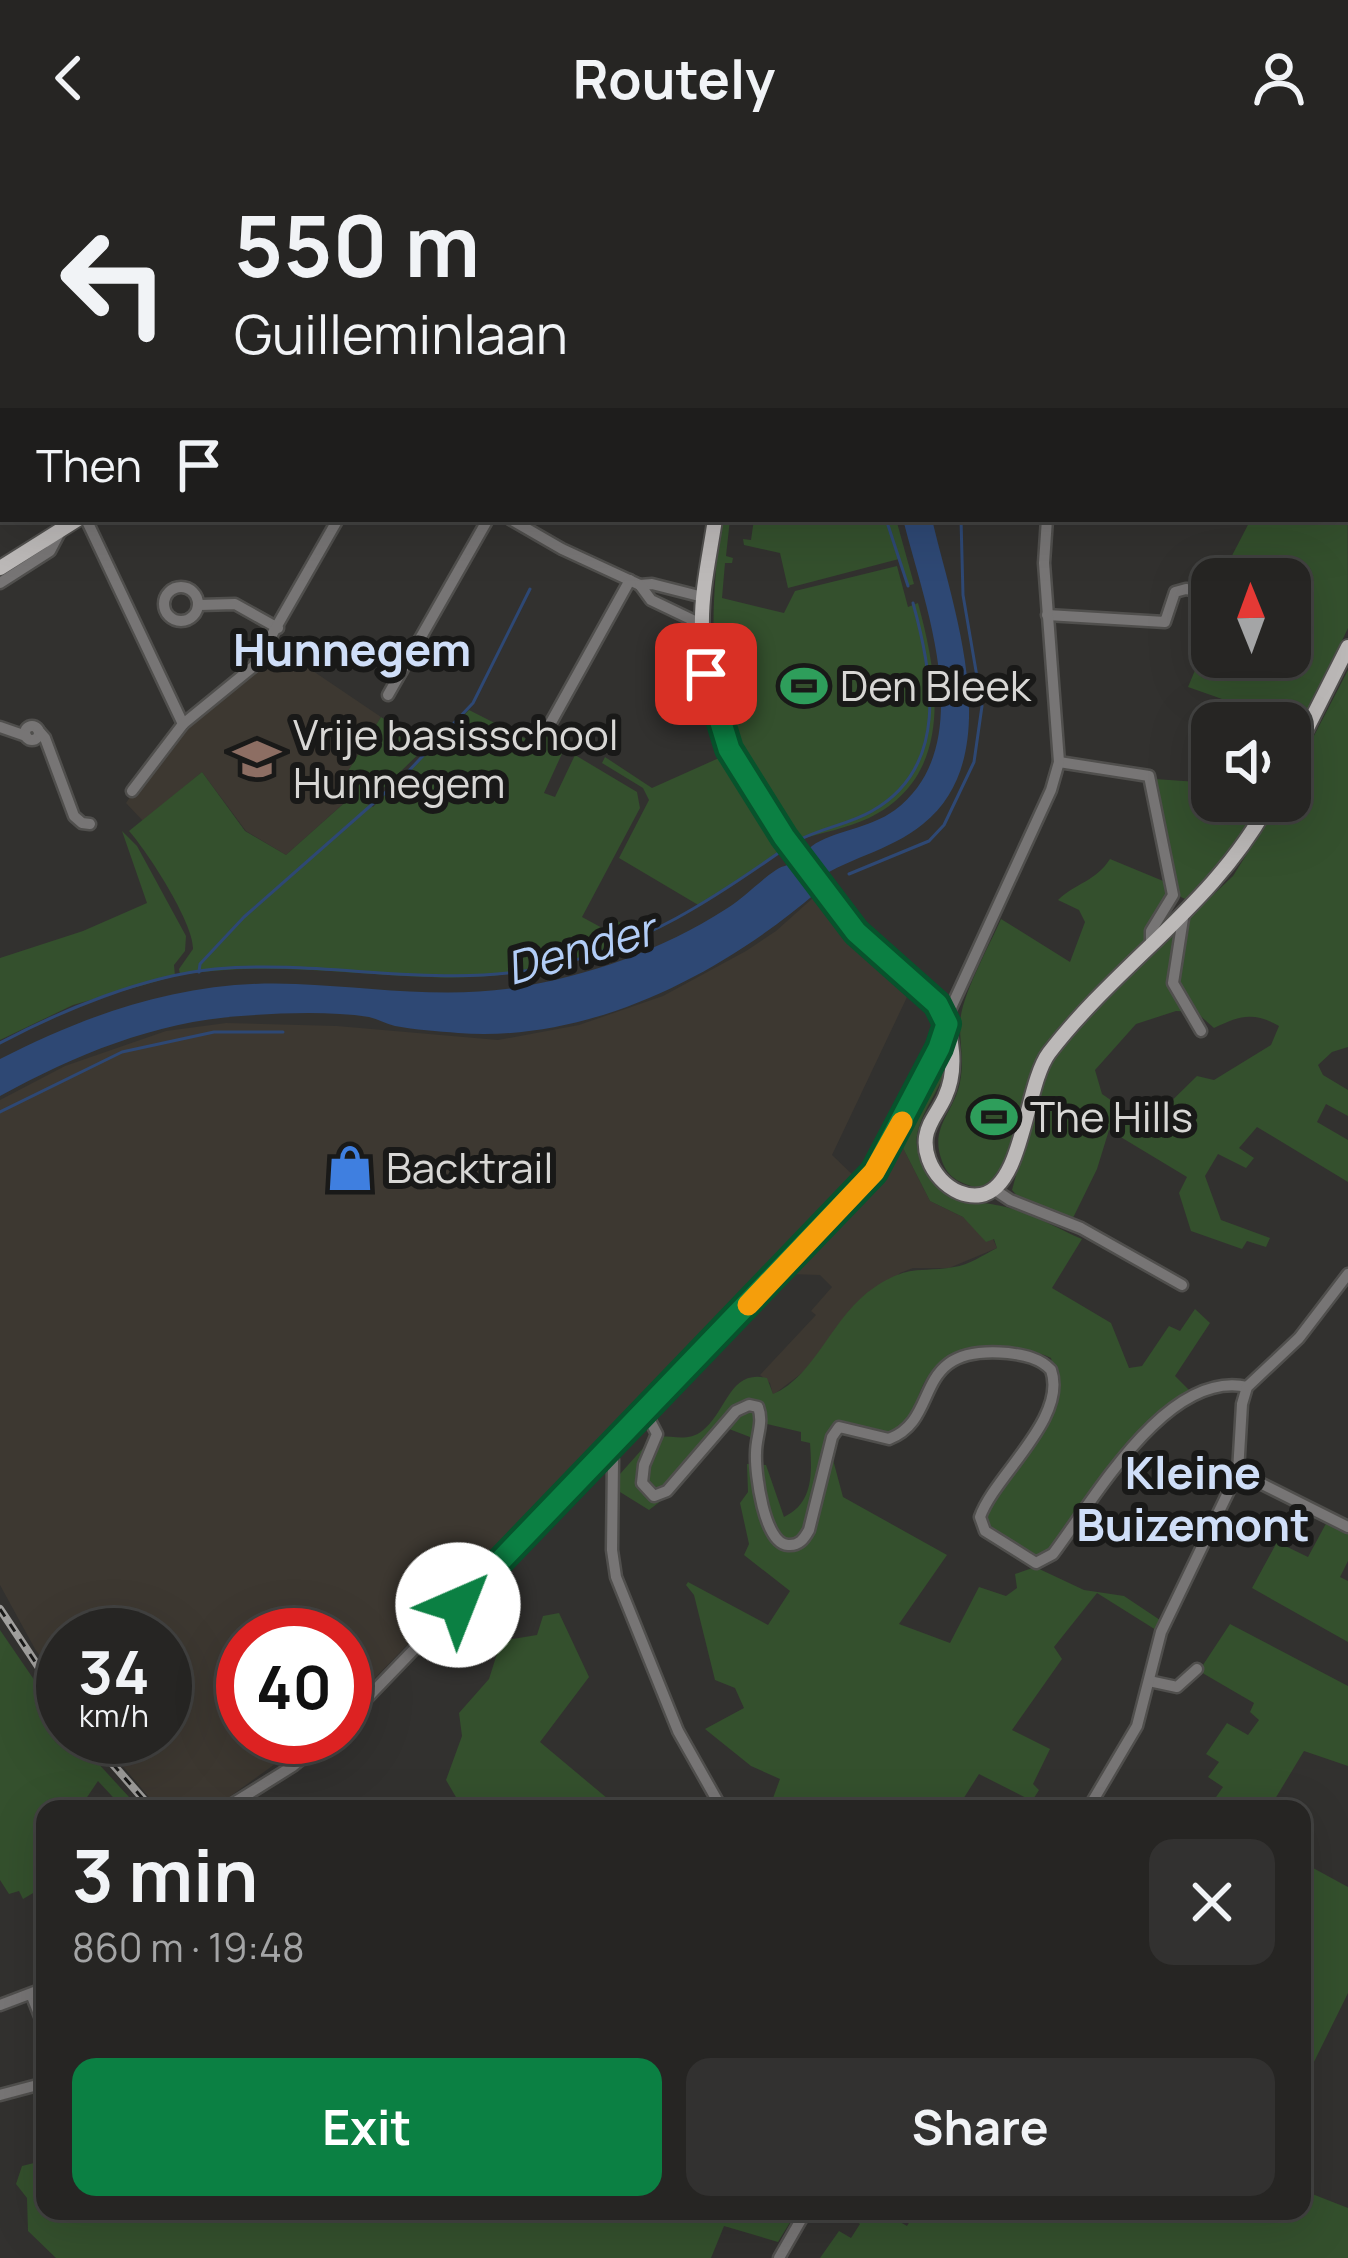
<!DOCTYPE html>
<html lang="en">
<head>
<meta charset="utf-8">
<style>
  :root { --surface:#262523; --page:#323130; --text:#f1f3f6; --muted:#a4a5a6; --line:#424241; --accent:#0b8043 }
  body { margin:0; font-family:Manrope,sans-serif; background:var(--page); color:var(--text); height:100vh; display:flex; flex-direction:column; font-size:45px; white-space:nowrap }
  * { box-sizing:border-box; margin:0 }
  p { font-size:39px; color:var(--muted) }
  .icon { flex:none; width:66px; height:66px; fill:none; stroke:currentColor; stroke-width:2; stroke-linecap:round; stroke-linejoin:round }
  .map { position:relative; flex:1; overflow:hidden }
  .drawer { position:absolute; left:36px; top:1644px; width:1275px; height:420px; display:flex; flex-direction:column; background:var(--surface); border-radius:24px; box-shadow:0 12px 48px #0002,0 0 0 3px var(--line) }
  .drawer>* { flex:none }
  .top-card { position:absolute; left:0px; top:0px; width:1350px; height:366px; box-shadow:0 12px 48px #0002,0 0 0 3px var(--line); background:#262523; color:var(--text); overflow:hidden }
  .needle { width:78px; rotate:359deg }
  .controls { position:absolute; left:1191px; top:402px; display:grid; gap:24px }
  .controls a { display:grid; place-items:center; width:120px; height:120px; border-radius:24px; background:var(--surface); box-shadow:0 12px 48px #0002,0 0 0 3px var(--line); font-size:60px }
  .speed { position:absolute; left:36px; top:1452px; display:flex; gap:24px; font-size:60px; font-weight:700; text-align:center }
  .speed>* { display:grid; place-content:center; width:156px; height:156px; border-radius:50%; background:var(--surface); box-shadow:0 12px 48px #0002,0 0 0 3px var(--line); line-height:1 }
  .speed small { font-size:30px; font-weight:400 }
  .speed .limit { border:18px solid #d22; background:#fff; color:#111 }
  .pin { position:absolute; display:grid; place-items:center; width:102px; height:102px; color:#fff; margin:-51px; border-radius:24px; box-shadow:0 6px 18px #0006 }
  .me { position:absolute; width:132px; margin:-66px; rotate:44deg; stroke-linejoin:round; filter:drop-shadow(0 0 9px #0008) }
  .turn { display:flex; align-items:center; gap:42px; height:252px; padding:0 36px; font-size:54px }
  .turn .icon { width:156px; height:156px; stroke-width:2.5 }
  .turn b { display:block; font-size:84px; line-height:102px }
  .then { display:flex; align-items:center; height:114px; padding:0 36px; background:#0003; gap:24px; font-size:45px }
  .round { display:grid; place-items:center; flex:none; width:126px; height:126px; border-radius:24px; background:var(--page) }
  .headline { display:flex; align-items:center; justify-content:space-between; height:204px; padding:0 36px }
  h1 { font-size:72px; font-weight:700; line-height:90px }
  .cta { display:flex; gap:24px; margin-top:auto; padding:24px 36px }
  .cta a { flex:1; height:138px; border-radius:24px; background:var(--accent); color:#fff; font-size:48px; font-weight:700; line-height:138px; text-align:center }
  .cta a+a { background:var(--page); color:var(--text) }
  header { display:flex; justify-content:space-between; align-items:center; height:156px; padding:0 36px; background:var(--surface); font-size:54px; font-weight:700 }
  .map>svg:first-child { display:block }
  .built { fill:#3d3831 }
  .green { fill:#34502d; fill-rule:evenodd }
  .water { fill:#2e4874 }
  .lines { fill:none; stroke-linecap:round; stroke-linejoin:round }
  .stream { stroke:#2e4874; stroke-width:3 }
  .minor-casing { stroke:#504f4d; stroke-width:15 }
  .major-casing { stroke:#504f4d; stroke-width:18 }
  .minor { stroke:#777575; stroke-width:10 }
  .major { stroke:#bcb9b8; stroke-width:14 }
  .rail-casing { stroke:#a09f9d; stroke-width:8 }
  .rail { stroke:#191918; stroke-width:3; stroke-dasharray:9; stroke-linecap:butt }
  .route-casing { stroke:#07532c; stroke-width:30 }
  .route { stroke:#0b8043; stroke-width:21 }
  .slow { stroke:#f59e0b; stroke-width:21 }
  .labels { text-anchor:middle; stroke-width:12; stroke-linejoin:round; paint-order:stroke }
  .poi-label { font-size:42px; fill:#d8d7d5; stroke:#191918; text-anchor:start }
  .neighbourhood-label { font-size:45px; font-weight:bold; fill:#cfdef8; stroke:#191918 }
  .water-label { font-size:45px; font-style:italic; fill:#b2cdf7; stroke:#191918 }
</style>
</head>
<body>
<header><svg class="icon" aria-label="back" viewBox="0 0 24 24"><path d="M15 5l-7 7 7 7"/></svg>Routely<svg class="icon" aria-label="person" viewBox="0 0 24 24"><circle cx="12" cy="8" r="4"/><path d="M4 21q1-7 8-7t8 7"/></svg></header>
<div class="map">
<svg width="1348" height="2102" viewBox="0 0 1348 2102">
  <rect width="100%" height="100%" fill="#32312f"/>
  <g class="built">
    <path d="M273,488L381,561L340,628L352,640L286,699L246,675L202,616L143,665L126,647L130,641L166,593Z"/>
    <path d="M814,741L907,841L832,999L858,1024L345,1553V1479H243V1581H312L213,1653H159L98,1581H165V1479H63V1533L35,1493L0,1429V944L65,910L166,875L226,867L337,870L498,884L579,869L663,840L746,795L776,775Z"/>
    <path d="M901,988L930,1045L963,1061L982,1078L993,1083L997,1092L949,1112H913L900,1117L802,1217L773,1239L770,1227L760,1219L816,1159L811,1155L832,1131L820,1119L789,1118L888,1013Z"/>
  </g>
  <g class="green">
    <path d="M1347,174L1348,472L1290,594V567H1236L1242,550L1188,531L1212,474V501H1290V423H1226L1224,415L1251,363H1347Z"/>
    <path d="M721,363H730L726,400L733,402L732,407H725L722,442L784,457L795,435L897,410L908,451L918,447C939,524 955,620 869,662C847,672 821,677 798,684C708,565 705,508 721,363Z"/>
    <path d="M754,363H896L914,428L907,430L899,403L788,432L780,397L744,389L743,383L751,384Z"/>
    <path d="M1348,514V891L1332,896L1318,909L1323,919L1348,934V960L1326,948L1317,966L1348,984V1026L1257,971L1239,992L1254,1002L1246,1012L1218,998L1205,1020L1221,1064L1270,1082L1266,1091L1247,1085L1242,1093L1191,1075L1179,1037L1187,1021L1109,974L1097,1013L1071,1066L1020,1043L1012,1034L1037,941L1042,897C1020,934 1019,1017 978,1032C961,1027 948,1023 942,1005C929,971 954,957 960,926C964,906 960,889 960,869C960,841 989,791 1001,763L1070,806L1085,766L1079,754L1058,744C1077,726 1095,726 1110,703L1168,727L1170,737L1139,795L1146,802L1233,720L1280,645H1290V626ZM1176,855L1196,856L1214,872C1239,860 1253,855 1279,870L1271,889L1214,924L1197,920L1147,969L1102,938L1095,914L1136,868Z"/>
    <path d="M469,554L530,585L545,571L546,577L565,591L544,637L555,641L575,599L637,636L640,652L582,761L606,774L615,764L629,771L644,761L664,770C594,807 508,825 430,821C346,818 264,805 180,819L179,813L193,793C194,767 147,695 129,675L202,616L245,675L286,699L351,641L340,628L381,561L426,591L374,641L362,646L373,651Z"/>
    <path d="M605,601L652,632L719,602L727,609L783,694L700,750L619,702L649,644L643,632L602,607Z"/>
    <path d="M1155,623L1212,627V645H1262L1228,697L1185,743L1177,739L1153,632Z"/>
    <path d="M122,675L137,690L186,780L185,795L174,809L175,820L73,849L0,884V802L83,775L147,747Z"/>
    <path d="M942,907L946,911C940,935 921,955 917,980C915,988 919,999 922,1007C942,1054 976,1041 1013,1053C1037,1060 1059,1073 1082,1083L1052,1132L1111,1167L1129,1212L1142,1210L1169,1170L1180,1175L1195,1153L1210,1167L1175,1220L1191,1236C1143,1256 1087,1348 1054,1392L1040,1402C1018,1398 988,1378 985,1355L1030,1293L1059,1237L1051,1202C1018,1186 956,1185 931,1216C919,1231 915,1252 908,1270C881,1284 865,1265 838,1267L831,1275L841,1279L832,1300L843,1341L947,1399L899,1468L950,1487L979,1431L1006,1440L1017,1432L1015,1418L1035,1411L1084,1434L1124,1440L1160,1464L1156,1474L1097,1437L1054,1491L1062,1503L1012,1574L1050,1593L1033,1628L1039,1634L1032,1645L979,1618L960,1648L963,1653H769L780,1623L751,1610L705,1573L744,1552L735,1532L715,1524L694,1439L686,1429L688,1426L768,1469L790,1435L744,1399L749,1388L740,1347L748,1336L747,1308L766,1309L784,1361C814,1347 812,1316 810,1287L801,1285V1276L767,1268L761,1298L751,1294L750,1281L729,1273L748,1253L743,1244L735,1248L666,1341L649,1354L620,1336V1318L653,1281C669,1278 687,1287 702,1275C727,1256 729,1213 767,1222L773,1238C816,1220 832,1159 875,1131C910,1108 918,1117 954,1111C969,1109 983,1099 997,1092L994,1083L986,1086L963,1061L930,1045L901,988Z"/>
    <path d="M1329,1362L1348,1372V1405L1340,1421L1348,1425V1486L1252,1432L1277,1386L1308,1401Z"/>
    <path d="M559,1457L589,1521L540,1586L620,1653H458L460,1648L446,1624L462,1580L459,1557L489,1523L501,1485L537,1479L543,1460Z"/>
    <path d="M1230,1468L1348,1530V1610L1304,1595L1269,1653H1229L1214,1644L1223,1631L1208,1621L1219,1606L1206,1598L1227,1567L1248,1579L1259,1564L1250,1556L1254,1547L1199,1515Z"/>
    <path d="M0,1474L63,1566V1581H74L140,1653H124L98,1625L79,1653H45V1730L23,1743L19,1735L9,1738L0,1724Z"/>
    <path d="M1302,1706L1348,1731V1837L1310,1914L1307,1913L1302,1920Z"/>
    <path d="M42,2005L45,2008V2055H797L778,2086L724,2070L711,2102H56L28,2075L27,2042L16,2028L22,2010Z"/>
    <path d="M1302,2034L1348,2052V2102H820L839,2075L851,2082L860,2068L852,2062L858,2055H881L907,2070L916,2055H1302Z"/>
  </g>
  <path class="water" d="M903,363H932C952,450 1009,600 923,668C889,696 845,702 810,728L816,737C720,819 589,887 458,877C438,875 415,874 395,870C386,868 378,863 369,861C329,855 281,857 241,860C154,866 75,899 0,940V903C94,855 189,823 296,828C369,831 441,843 514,832C589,820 662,794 726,753C744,742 758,726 776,714C781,710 787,710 792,707C801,703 805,695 812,690C832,675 869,673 895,654C981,589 924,448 903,363Z"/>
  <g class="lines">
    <g class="stream">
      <path d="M886,363L908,430"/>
      <path d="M795,686C820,672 848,669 872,655C950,611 933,519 913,447"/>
      <path d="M849,718L929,685L944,669L974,606L982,550L963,439L961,363"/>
      <path d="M199,816L200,808L244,761L402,622L473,547L530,433"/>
      <path d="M0,887C62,854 144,820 215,813C328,803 440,835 552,810C644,789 712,744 787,691"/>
      <path d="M0,956L122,896L214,876H283"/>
    </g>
    <defs>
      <g id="minor">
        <path d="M807,0L808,3"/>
        <path d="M950,0L951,3"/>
        <path d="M1309,0L1310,3"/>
        <path d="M87,3L88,0"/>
        <path d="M169,3L170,0"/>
        <path d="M345,3L347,0"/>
        <path d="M510,3L511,0"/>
        <path d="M646,3L647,0"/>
        <path d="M1036,3V0"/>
        <path d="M1093,3L1095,0"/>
        <path d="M1227,3V0"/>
        <path d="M86,363L183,568"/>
        <path d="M510,363L562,393L640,429L652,428L703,441"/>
        <path d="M0,427L50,395L60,376"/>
        <path d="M640,429L651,444L701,468"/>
        <circle cx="181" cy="448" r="17"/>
        <path d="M200,449L235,448L278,472"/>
        <path d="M1047,459L1165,466L1175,436L1186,433L1210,437"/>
        <path d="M388,539L488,363"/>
        <path d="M549,570L630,424"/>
        <circle cx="32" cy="577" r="7"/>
        <path d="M0,571L26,580"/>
        <path d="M38,574L45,582L74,660L82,667L90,668"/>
        <path d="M1059,606L1149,620L1173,739L1151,775V791"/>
        <path d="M132,635L183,568L254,510L338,363"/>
        <path d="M1184,756L1173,827L1201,875"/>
        <path d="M995,1034L1010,1044L1081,1072L1182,1129"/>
        <path d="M645,1255L657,1278L644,1309L642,1327L654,1340L667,1335L736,1255L749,1249L758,1251C764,1267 756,1280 756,1297C755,1317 764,1388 788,1389C799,1390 804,1383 809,1374L832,1281L839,1271L889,1283C944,1262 908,1188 1008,1197C1024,1199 1040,1202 1051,1214C1068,1262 994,1320 980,1361L985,1375L1036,1407L1053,1398C1094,1344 1167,1213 1247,1231"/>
        <path d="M608,1292L613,1304L612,1394L616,1421L678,1575L722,1653"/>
        <path d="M1238,1316L1348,1371"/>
        <path d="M1149,1525L1177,1531L1197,1513"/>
        <path d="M345,1565L874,1016L939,892L950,854L1051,634L1059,606L1044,407L1047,363"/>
        <path d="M224,1653L293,1610L328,1581"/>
        <path d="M1088,1653L1137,1570L1161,1476L1238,1316L1242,1248L1247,1231L1299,1182L1348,1118"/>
        <path d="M31,1838L45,1873"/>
        <path d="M0,1849L45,1832"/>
        <path d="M0,1939L45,1927"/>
        <path d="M779,2102L806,2055"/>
      </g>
      <g id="major">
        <path d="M1334,0L1335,3"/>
        <path d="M1347,100L1348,110"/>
        <path d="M715,363C710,398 701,435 702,471C704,566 755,642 810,715C826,737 842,760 860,780C880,802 927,832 939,853C954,878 957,915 945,941C939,955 928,966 926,981C922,1011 951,1044 981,1039C1024,1031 1025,929 1049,897C1117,808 1217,746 1270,645"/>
        <path d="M0,412L78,363"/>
        <path d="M1290,606L1348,491"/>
      </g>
    </defs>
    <use href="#minor" class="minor-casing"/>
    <use href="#major" class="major-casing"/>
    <use href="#minor" class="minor"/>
    <use href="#major" class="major"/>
    <defs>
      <g id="rail">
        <path d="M29,3L30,0"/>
        <path d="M49,3L50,0"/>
        <path d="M0,87L3,78"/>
        <path d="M0,146L3,137"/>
        <path d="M0,1453L63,1548"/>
        <path d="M89,1581L152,1653"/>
      </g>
    </defs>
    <use href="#rail" class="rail-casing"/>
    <use href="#rail" class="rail"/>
  </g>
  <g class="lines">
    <defs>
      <path id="route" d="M458,1449L874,1016L939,892L947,868L937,848L856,776L784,681L729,593L706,518"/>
    </defs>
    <use href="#route" class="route-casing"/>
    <use href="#route" class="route"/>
    <path class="slow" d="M748,1149L874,1016L902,966"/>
  </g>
  <defs>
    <symbol id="stadium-bare" viewBox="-9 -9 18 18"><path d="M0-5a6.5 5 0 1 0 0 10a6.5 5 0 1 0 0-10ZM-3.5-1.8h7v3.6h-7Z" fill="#2e9e5b" stroke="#191918" stroke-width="2.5" paint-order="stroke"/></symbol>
    <symbol id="school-bare" viewBox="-9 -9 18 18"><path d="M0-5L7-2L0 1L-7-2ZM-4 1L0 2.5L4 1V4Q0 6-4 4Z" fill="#8d6e63" stroke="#191918" stroke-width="2.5" paint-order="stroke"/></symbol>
    <symbol id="shop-bare" viewBox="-9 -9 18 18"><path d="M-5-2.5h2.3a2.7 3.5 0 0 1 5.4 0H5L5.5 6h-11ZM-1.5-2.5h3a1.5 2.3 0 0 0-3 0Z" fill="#3f7fe0" stroke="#191918" stroke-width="2.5" paint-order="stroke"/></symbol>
  </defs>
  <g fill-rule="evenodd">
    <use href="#stadium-bare" x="771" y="497" width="66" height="66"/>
    <use href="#school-bare" x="224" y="570" width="66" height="66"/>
    <use href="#stadium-bare" x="961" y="928" width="66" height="66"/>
    <use href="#shop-bare" x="317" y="979" width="66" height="66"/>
  </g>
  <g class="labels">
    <g class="poi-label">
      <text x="840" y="545">Den Bleek</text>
      <text x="293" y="594">Vrije basisschool<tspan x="293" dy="48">Hunnegem</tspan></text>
      <text x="1030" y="976">The Hills</text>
      <text x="386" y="1027">Backtrail</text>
    </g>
    <g class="neighbourhood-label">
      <text x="352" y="510">Hunnegem</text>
      <text x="1193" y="1333">Kleine<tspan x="1193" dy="52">Buizemont</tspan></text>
    </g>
    <g class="water-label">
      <text transform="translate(580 793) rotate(-16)" y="16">Dender</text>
    </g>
  </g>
</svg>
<div class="controls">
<a><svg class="needle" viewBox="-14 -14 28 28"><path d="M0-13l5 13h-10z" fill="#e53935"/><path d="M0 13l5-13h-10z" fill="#a4a5a6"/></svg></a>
<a><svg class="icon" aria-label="sound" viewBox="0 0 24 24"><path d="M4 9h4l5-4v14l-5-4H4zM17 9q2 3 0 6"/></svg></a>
</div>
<div class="speed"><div>34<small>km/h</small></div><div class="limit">40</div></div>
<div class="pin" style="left:706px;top:518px;background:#d93025"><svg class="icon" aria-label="arrive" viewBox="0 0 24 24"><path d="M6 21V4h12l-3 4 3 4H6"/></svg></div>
<svg class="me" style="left:458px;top:1449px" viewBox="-20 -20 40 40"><circle r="19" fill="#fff"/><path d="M0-13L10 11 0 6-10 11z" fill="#0b8043"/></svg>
<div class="top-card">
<div class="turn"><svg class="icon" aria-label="left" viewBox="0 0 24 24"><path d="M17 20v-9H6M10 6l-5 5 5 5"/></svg><div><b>550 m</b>Guilleminlaan</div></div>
<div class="then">Then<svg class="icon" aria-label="arrive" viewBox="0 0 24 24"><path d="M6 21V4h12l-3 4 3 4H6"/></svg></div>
</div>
<section class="drawer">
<div class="headline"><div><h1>3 min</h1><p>860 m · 19:48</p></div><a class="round"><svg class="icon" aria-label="close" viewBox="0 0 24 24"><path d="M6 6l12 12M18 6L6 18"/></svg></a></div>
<div class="cta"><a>Exit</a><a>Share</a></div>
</section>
</div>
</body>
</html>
